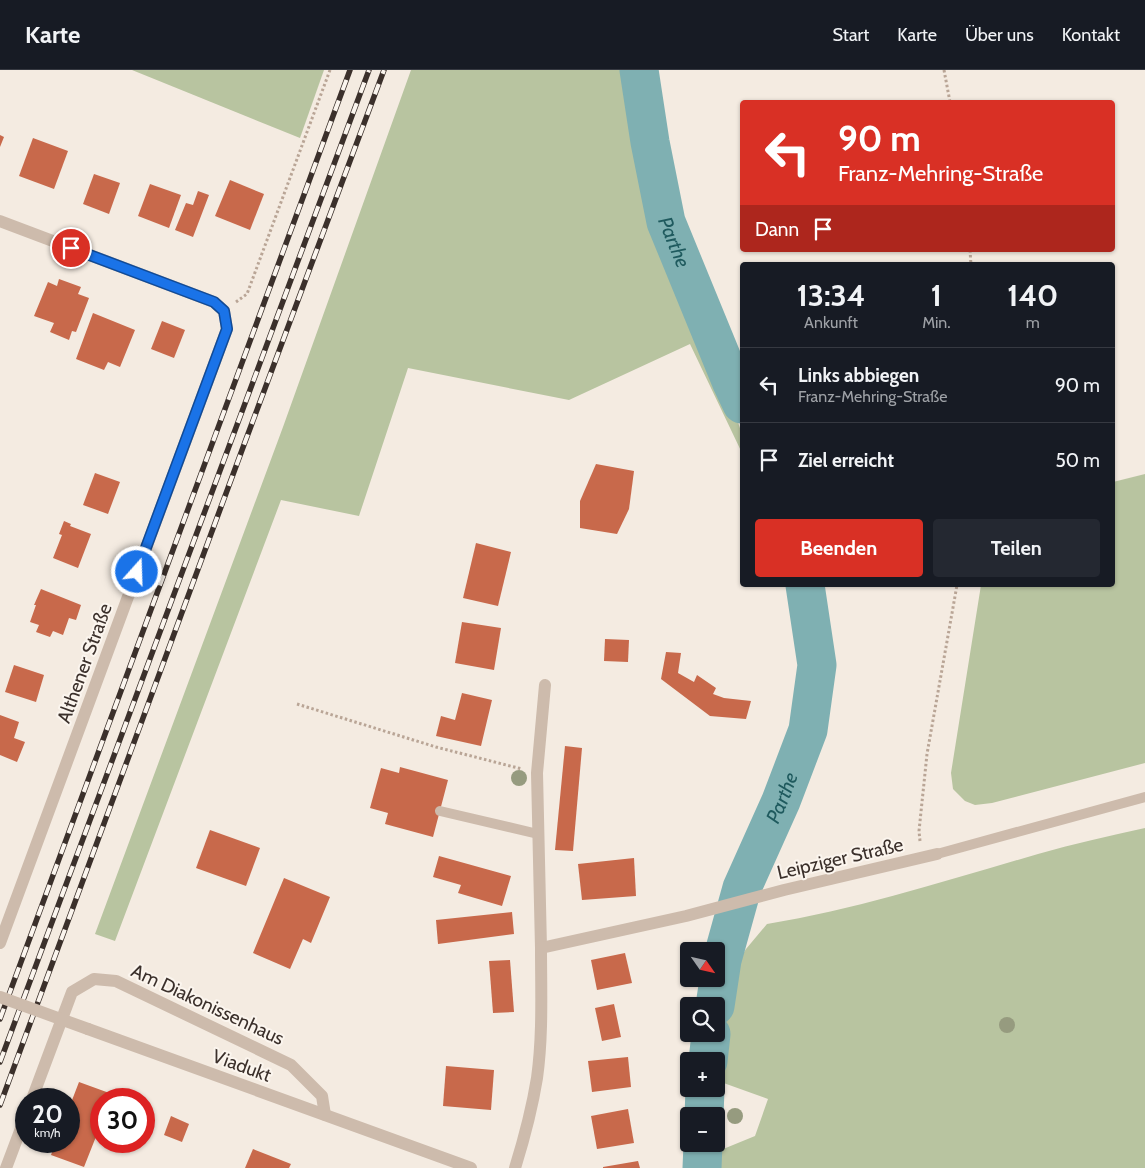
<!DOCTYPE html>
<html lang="de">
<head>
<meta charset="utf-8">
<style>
  :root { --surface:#171b24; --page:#242831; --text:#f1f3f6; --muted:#9ea1a6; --line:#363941; --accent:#d93025 }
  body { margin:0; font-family:Cabin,sans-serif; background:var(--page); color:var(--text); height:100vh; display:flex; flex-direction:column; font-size:19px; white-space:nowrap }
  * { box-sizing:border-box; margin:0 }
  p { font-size:16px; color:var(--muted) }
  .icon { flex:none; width:28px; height:28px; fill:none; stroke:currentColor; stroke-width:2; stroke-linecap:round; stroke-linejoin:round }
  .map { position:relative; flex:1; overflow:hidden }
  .drawer { position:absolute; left:740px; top:192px; width:375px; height:325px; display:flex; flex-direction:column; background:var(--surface); border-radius:5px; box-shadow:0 1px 4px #0004 }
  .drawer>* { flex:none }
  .guide { position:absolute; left:740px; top:30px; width:375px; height:152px; border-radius:5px; box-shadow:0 1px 4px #0004; background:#d93025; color:#fff; overflow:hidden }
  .needle { width:32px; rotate:124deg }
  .tools { position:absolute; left:680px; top:872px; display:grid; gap:10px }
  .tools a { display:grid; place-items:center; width:45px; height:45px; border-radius:5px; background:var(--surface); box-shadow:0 1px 4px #0004; font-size:25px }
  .speed { position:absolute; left:15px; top:1018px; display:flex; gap:10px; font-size:25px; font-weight:700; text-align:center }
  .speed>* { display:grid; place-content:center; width:65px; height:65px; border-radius:50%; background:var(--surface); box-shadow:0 1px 4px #0004; line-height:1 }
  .speed small { font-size:12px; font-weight:400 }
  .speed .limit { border:8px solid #d22; background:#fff; color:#111 }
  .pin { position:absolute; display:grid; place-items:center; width:42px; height:42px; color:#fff; margin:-21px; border:2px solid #fff; border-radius:50%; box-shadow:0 1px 5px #0007 }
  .me { position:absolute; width:55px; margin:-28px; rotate:20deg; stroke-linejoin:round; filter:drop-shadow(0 0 4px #0008) }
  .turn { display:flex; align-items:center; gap:18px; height:105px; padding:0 15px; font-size:22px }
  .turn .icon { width:65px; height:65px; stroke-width:2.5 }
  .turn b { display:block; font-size:35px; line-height:42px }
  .then { display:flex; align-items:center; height:48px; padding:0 15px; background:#0003; gap:10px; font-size:19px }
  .eta { display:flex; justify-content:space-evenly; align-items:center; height:85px; text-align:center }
  .eta b { font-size:30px; font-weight:800; line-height:35px }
  .cta { display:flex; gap:10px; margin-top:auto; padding:10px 15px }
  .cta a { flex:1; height:58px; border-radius:5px; background:var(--accent); color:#fff; font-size:20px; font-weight:800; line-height:58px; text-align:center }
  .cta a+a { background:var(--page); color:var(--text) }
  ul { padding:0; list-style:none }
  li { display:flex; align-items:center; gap:15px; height:75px; padding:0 15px; border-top:1px solid var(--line) }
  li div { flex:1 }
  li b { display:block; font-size:19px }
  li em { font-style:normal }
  header { display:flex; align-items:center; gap:30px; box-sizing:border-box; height:70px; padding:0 25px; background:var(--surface); border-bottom:1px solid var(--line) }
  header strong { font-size:24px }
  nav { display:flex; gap:28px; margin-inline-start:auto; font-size:18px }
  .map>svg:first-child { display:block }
  .green { fill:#b8c4a0 }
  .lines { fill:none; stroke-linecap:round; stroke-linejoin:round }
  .river { stroke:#7fb0b2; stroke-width:39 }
  .building { fill:#c8694b }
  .path { stroke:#b9a596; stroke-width:3; stroke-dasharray:2.5 2.5; stroke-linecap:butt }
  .lane { stroke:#cdbbac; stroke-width:10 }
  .street { stroke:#cdbbac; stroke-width:12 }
  .rail-casing { stroke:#3b302b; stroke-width:5.5 }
  .rail { stroke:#fbf5ee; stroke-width:4; stroke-dasharray:11; stroke-linecap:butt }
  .street-bridge { stroke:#cdbbac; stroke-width:12 }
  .tree { fill:#969b7f }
  .route-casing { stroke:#114b97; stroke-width:12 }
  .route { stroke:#1a73e8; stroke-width:9 }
  .labels { text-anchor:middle; stroke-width:4; stroke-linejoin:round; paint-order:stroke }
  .street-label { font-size:19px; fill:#3b302b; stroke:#fbf5ee }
  .water-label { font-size:20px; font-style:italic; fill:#1f5a5e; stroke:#fbf5ee }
</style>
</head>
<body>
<header>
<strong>Karte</strong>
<nav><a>Start</a><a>Karte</a><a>Über uns</a><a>Kontakt</a></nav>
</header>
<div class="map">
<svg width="1145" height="1098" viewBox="0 0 1145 1098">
  <rect width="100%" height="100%" fill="#f4ebe1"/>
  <g class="green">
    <path d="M132,0H324L300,68Z"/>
    <path d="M411,0H631L657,155L726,317L742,364V383L690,274L569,330L408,298L359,446L281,430L115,871L95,864L283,357Z"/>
    <path d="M1145,404V693L992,733L975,735L965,731L953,719L951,703L981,515H1112L1113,412Z"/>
    <path d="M1145,758V1098H709L711,1084L755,1066L768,1029L718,1011L734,898L746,879L767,854C859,839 948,810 1038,784C1073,774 1109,766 1145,758Z"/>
  </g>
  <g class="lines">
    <g class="river">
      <path id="s1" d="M639,0L650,72L666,152L732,313L742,334"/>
      <path id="s2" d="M715,936L722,890L742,818L781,731L808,660L817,595L805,515"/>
      <path d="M708,991L711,964"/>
      <path d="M704,1046L705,1019"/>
      <path d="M702,1098L703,1074"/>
    </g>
  </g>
  <g class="building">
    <path d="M0,65L4,67L0,77Z"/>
    <path d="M33,68L68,81L54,119L19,106Z"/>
    <path d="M94,104L120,113L109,144L83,134Z"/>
    <path d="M230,110L264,124L250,160L215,146Z"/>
    <path d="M150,114L181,125L169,158L138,146Z"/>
    <path d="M198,121L209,125L193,167L175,160L186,133L193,135Z"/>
    <path d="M59,209L81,217L78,224L89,228L76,262L72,261L69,270L50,262L54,253L34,246L48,212L57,216Z"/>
    <path d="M93,243L135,260L120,297L108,292L104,300L76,289Z"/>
    <path d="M162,251L185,260L174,288L151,279Z"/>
    <path d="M596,394L634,401L629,439L617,464L580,458V431Z"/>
    <path d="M95,403L120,412L108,444L83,435Z"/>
    <path d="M64,451L71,454L70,456L91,464L78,498L53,488L62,465L59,464Z"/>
    <path d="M476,473L511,482L498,536L463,528Z"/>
    <path d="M41,519L81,535L76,550L69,548L63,565L53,561L50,567L36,562L39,555L30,552L36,535H34Z"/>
    <path d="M462,552L501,558L494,600L455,593Z"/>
    <path d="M605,569L629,570L628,592L604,591Z"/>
    <path d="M666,582L681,583L678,603L694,612L697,605L716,618L713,624L724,628L751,631L746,649L710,646L661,609Z"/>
    <path d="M14,595L44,605L36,632L5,622Z"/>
    <path d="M462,623L492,630L481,676L436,666L441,646L455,650Z"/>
    <path d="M0,645L19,652L14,668L25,672L17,692L0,685Z"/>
    <path d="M565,676L582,678L573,781L555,780Z"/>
    <path d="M400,697L448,710L433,767L385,754L388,743L370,738L381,698L399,703Z"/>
    <path d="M210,760L260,778L246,816L196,798Z"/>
    <path d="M439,786L511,806L502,836L458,823L461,815L433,807Z"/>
    <path d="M634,788L636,826L582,830L578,794Z"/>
    <path d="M284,808L330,827L311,873L303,869L290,899L253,883Z"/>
    <path d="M512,842L514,864L438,874L436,850Z"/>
    <path d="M625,883L632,913L597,920L591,890Z"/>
    <path d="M510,890L514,942L493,943L489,891Z"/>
    <path d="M614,934L621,967L602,971L595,938Z"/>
    <path d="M628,987L631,1017L592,1022L588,991Z"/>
    <path d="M446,996L494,1000L491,1040L443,1036Z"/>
    <path d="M79,1012L112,1024L111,1029H101V1054L84,1097L51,1085L56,1071H69V1038Z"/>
    <path d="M628,1039L634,1073L597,1079L591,1046Z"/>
    <path d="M171,1046L189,1054L182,1072L164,1065Z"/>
    <path d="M253,1079L291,1094L289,1098H245Z"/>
    <path d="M638,1091L640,1098H603V1097Z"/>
  </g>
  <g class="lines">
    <g class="path">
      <path d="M944,0L950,32"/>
      <path d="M970,180L971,195"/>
      <path d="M236,232L247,224L330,0"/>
      <path d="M297,634L436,677L522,699"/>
      <path d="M920,771L919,761L927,684L957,515"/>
    </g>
    <g class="lane">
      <path d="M440,741L538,764"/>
      <path d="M937,784L1145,727"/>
    </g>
    <g class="street">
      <path d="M0,151L214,232L224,241L227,259L0,873"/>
      <path d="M541,878L537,703L545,615"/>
      <path d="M88,959L471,1098"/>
      <path d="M32,1029L72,922L94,909L116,911L291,995L322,1026L325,1045"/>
      <path d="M6,1098L26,1045"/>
      <path d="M515,1098C524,1069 532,1039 537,1008C543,965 541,921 541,878L686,846L784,820L937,784"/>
    </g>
    <defs>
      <g id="rail">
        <path d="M0,949L350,0"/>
        <path d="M0,992L369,0"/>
        <path d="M0,1035L245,372L384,0"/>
      </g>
    </defs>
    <use href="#rail" class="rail-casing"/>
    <use href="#rail" class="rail"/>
    <path class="street-bridge" d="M0,927L88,959"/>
  </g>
  <g class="tree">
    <circle cx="519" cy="708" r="8"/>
    <circle cx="1007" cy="955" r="8"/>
    <circle cx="735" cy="1046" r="8"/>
  </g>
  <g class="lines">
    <defs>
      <path id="route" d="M71,178L214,232L224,241L227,259L137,502"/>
    </defs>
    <use href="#route" class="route-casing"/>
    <use href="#route" class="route"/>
  </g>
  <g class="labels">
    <g class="street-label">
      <text transform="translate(84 593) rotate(-70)" y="7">Althener Straße</text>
      <text transform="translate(840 788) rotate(-13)" y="7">Leipziger Straße</text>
      <text transform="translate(208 934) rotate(25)" y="7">Am Diakonissenhaus</text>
      <text transform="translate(242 995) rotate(20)" y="7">Viadukt</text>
    </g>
    <g class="water-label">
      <text dy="7" stroke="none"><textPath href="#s1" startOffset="176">Parthe</textPath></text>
      <text dy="7" stroke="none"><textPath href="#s2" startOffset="220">Parthe</textPath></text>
    </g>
  </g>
</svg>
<div class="tools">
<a><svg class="needle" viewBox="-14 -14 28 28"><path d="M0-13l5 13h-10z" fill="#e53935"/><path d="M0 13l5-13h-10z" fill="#9ea1a6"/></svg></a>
<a><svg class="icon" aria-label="search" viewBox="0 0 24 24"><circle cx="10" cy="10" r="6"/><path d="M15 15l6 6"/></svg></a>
<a>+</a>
<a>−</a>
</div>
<div class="speed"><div>20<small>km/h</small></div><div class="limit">30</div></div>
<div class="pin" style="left:71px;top:178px;background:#d93025"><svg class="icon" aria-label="arrive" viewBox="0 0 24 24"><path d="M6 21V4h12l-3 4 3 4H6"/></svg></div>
<svg class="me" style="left:137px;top:502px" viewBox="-20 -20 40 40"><circle r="17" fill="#1a73e8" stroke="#fff" stroke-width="3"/><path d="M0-11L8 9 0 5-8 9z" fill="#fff"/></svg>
<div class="guide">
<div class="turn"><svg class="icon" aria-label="left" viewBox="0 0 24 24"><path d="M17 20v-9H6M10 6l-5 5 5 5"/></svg><div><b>90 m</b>Franz-Mehring-Straße</div></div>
<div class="then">Dann<svg class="icon" aria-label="arrive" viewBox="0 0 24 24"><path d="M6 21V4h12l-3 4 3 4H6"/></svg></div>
</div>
<section class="drawer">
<div class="eta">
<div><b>13:34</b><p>Ankunft</p></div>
<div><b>1</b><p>Min.</p></div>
<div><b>140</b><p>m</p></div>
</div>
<ul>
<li><svg class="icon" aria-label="left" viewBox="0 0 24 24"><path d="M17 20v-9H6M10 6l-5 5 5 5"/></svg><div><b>Links abbiegen</b><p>Franz-Mehring-Straße</p></div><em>90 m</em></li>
<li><svg class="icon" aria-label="arrive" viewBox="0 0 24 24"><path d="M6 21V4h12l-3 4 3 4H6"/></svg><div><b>Ziel erreicht</b></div><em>50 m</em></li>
</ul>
<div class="cta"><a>Beenden</a><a>Teilen</a></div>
</section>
</div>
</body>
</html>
